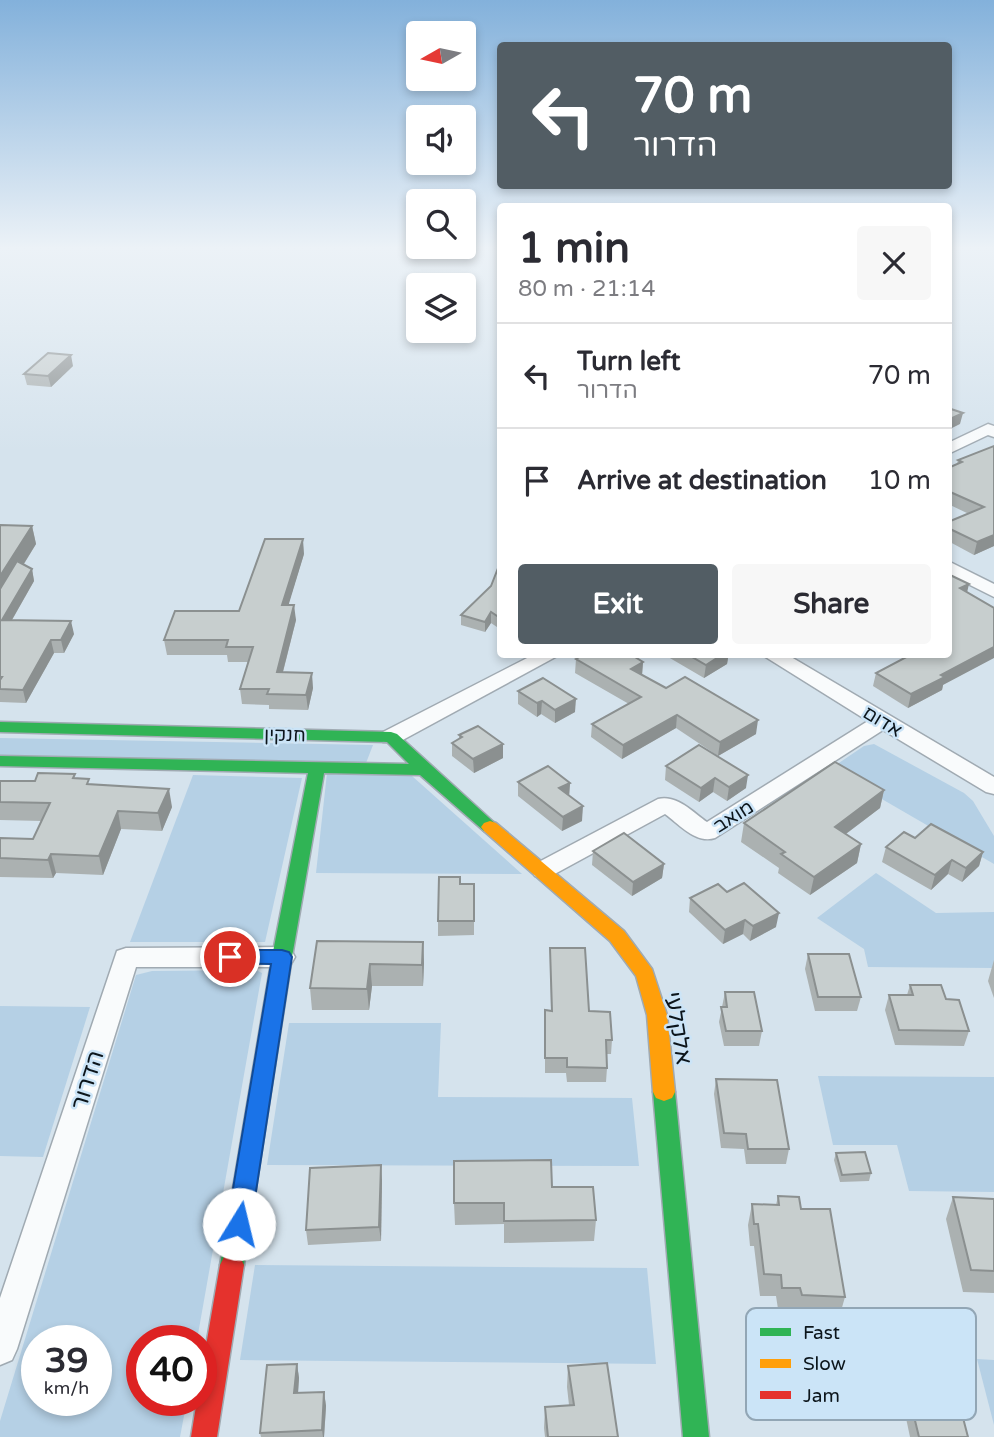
<!DOCTYPE html>
<html lang="en">
<head>
<meta charset="utf-8">
<style>
  :root { --surface:#fff; --page:#f7f7f7; --text:#2b2b33; --muted:#7c7c81; --line:#e1e1e2; --accent:#525d64 }
  body { margin:0; font-family:"Varela Round",Heebo,sans-serif; background:var(--page); color:var(--text); height:100vh; display:flex; flex-direction:column; font-size:26px; white-space:nowrap }
  * { box-sizing:border-box; margin:0 }
  p { font-size:23px; color:var(--muted) }
  .icon { flex:none; width:38px; height:38px; fill:none; stroke:currentColor; stroke-width:2; stroke-linecap:round; stroke-linejoin:round }
  .map { position:relative; flex:1; overflow:hidden }
  .side { position:absolute; left:497px; top:203px; width:455px; height:455px; display:flex; flex-direction:column; background:var(--surface); border-radius:7px; box-shadow:0 4px 10px #0003 }
  .side>* { flex:none }
  .top-card { position:absolute; left:497px; top:42px; width:455px; height:147px; border-radius:7px; box-shadow:0 4px 10px #0003; background:#525d64; color:#fff; overflow:hidden }
  .needle { width:46px; rotate:261deg }
  .fabs { position:absolute; left:406px; top:21px; display:grid; gap:14px }
  .fabs a { display:grid; place-items:center; width:70px; height:70px; border-radius:7px; background:var(--surface); box-shadow:0 4px 10px #0003; font-size:35px }
  .speed { position:absolute; left:21px; top:1325px; display:flex; gap:14px; font-size:35px; font-weight:700; text-align:center }
  .speed>* { display:grid; place-content:center; width:91px; height:91px; border-radius:50%; background:var(--surface); box-shadow:0 4px 10px #0003; line-height:1 }
  .speed small { font-size:18px; font-weight:400 }
  .speed .limit { border:10px solid #d22; background:#fff; color:#111 }
  .pin { position:absolute; display:grid; place-items:center; width:60px; height:60px; color:#fff; margin:-30px; border:4px solid #fff; border-radius:50%; box-shadow:0 2px 7px #0007 }
  .me { position:absolute; width:77px; margin:-38px; rotate:9deg; stroke-linejoin:round; filter:drop-shadow(0 0 5px #0008) }
  .turn { display:flex; align-items:center; gap:24px; height:147px; padding:0 21px; font-size:32px }
  .turn .icon { width:91px; height:91px; stroke-width:2.5 }
  .turn b { display:block; font-size:49px; line-height:60px }
  .round { display:grid; place-items:center; flex:none; width:74px; height:74px; border-radius:7px; background:var(--page) }
  .summary { display:flex; align-items:center; justify-content:space-between; height:119px; padding:0 21px }
  h1 { font-size:42px; font-weight:700; line-height:52px }
  .button { display:flex; gap:14px; margin-top:auto; padding:14px 21px }
  .button a { flex:1; height:80px; border-radius:7px; background:var(--accent); color:#fff; font-size:28px; font-weight:700; line-height:80px; text-align:center }
  .button a+a { background:var(--page); color:var(--text) }
  ul { padding:0; list-style:none }
  li { display:flex; align-items:center; gap:21px; height:105px; padding:0 21px; border-top:2px solid var(--line) }
  li div { flex:1 }
  li b { display:block; font-size:26px }
  li em { font-style:normal }
  .map>svg:first-child { display:block }
  .green { fill:#b5d0e5; fill-rule:evenodd }
  .lines { fill:none; stroke-linecap:round; stroke-linejoin:round }
  .street-casing { stroke:#a0aab2; stroke-width:3 }
  .fast-casing { stroke:#a0aab2; stroke-width:3 }
  .slow-casing { stroke:#a0aab2; stroke-width:3 }
  .jam-casing { stroke:#a0aab2; stroke-width:3 }
  .street { fill:#f9fbfc; fill-rule:evenodd }
  .fast { fill:#30b455; fill-rule:evenodd }
  .slow { fill:#ff9f0a; fill-rule:evenodd }
  .jam { fill:#e5322d; fill-rule:evenodd }
  .wall { fill:#abb1b1 }
  .shaded-wall { fill:#8b9090 }
  .building { fill:#c7cece; stroke:#8b9090; stroke-width:2 }
  .route { fill:#1a73e8; stroke:#114b97; stroke-width:2 }
  .labels { text-anchor:middle; stroke-width:5; stroke-linejoin:round; paint-order:stroke }
  .street-label { font-size:19px; fill:#0c151b; stroke:#cbe4f7 }
  .near-street-label { font-size:23px; fill:#0c151b; stroke:#cbe4f7 }
  .key { fill:#cbe4f7; stroke:#92a6b5; stroke-width:2 }
  .key-label { font-size:19px; fill:#0c151b }
</style>
</head>
<body>
<div class="map">
<svg width="994" height="1437" viewBox="0 0 994 1437">
  <rect width="100%" height="100%" fill="#d5e3ed"/>
  <g class="green">
    <path d="M0,738L373,745L366,763L0,755Z"/>
    <path d="M874,744L964,793L973,801L994,836V864L830,769L864,746Z"/>
    <path d="M327,773L412,776L522,874L316,873Z"/>
    <path d="M193,775L302,778L265,942H130Z"/>
    <path d="M876,873L936,913L994,912V968L868,967L864,949L817,918Z"/>
    <path d="M256,970L262,973L197,1340H142V1400H187L180,1437H0V1421L136,975L152,971ZM37,1340H96V1400H37Z"/>
    <path d="M0,1006L90,1007L43,1157L0,1156Z"/>
    <path d="M289,1023H441L438,1097L632,1098L639,1166L267,1165Z"/>
    <path d="M818,1076L994,1077V1192L909,1191L897,1145H833Z"/>
    <path d="M255,1265L647,1268L656,1364L240,1360Z"/>
    <path d="M977,1359L994,1360V1425Z"/>
  </g>
  <g class="lines">
    <defs>
      <g id="street">
        <path d="M988,424L994,426V437L988,435L948,454V443Z"/>
        <path d="M948,561L994,584V597L948,574Z"/>
        <path d="M535,654H561L399,742H383L380,737L383,732Z"/>
        <path d="M761,654H786L994,777V794L986,792L883,730L715,838C696,844 680,825 665,814L551,876L543,878L535,876L531,870L535,864L658,799C676,794 693,812 707,822L868,721Z"/>
        <path d="M282,947L291,950L295,957L291,964L282,967H136L17,1349L12,1360L0,1365V1298L117,951L126,948Z"/>
      </g>
      <g id="fast">
        <path d="M0,722L391,732L397,734L499,827L496,831H484L420,775L324,773L292,957L244,1265L240,1273L232,1276L224,1273L220,1265L272,957L308,773L0,766V756L409,764L387,742L0,732Z"/>
        <path d="M664,1083L672,1086L675,1092L709,1437H683L653,1092L656,1086Z"/>
      </g>
      <path id="slow" d="M490,821L496,823L624,931L652,969L667,1015L675,1092L672,1098L664,1101L656,1098L653,1092L647,1015L636,976L610,941L484,831L481,827L484,823Z"/>
      <path id="jam" d="M232,1254L240,1257L244,1265L217,1437H191L197,1400H201V1375L220,1265L224,1257Z"/>
    </defs>
    <use href="#street" class="street-casing"/>
    <use href="#fast" class="fast-casing"/>
    <use href="#slow" class="slow-casing"/>
    <use href="#jam" class="jam-casing"/>
    <use href="#street" class="street"/>
    <use href="#fast" class="fast"/>
    <use href="#slow" class="slow"/>
    <use href="#jam" class="jam"/>
  </g>
  <g class="wall">
    <path d="M73,366L51,387L27,385L24,374Z"/>
    <path d="M994,446V546L974,555L948,541V522L969,514L948,504V468L957,464L958,460Z"/>
    <path d="M0,525L32,526L36,544L24,564L32,569L34,581L12,620L74,634L64,653H54L26,703L0,702Z"/>
    <path d="M304,554L288,605L296,620L283,672L313,688L308,710L269,709V705L242,704L240,689L248,662H228L227,655H167L164,640L239,611Z"/>
    <path d="M500,563V629L491,623L485,632L461,625V615L491,586Z"/>
    <path d="M663,654H733L728,658L727,664L704,678Z"/>
    <path d="M576,659L643,662L642,675L756,734L718,756L676,728L622,759L591,737L592,724L629,704L575,673Z"/>
    <path d="M876,673L943,685L942,690L908,708L873,686Z"/>
    <path d="M518,691L575,712L555,723L541,714L537,717L518,704Z"/>
    <path d="M459,735L503,744V758L474,773L452,756V743L459,739Z"/>
    <path d="M699,745L746,788L727,801L713,792L699,802L665,780L666,766Z"/>
    <path d="M76,778L91,785L172,807L162,831L121,829L103,875L56,873L53,878L0,877V838L33,839L42,821L0,820V781H35Z"/>
    <path d="M518,782L570,783L569,796L582,821L562,831L518,796Z"/>
    <path d="M884,790L880,808L846,834L861,844L857,863L810,895L778,873L779,868L741,842L744,823Z"/>
    <path d="M915,838L983,852L979,866L962,882L948,874L931,890L882,862L886,847Z"/>
    <path d="M593,851L664,864L662,878L632,896L592,865Z"/>
    <path d="M460,884H474V935L438,936V921Z"/>
    <path d="M690,898L776,927L750,941L743,934L723,944L689,912Z"/>
    <path d="M423,942L424,963L423,986H372L369,1010H312L310,988Z"/>
    <path d="M550,948L589,1011L612,1040L611,1054H606L607,1068L606,1082H567L566,1073H545V1010L551,1011Z"/>
    <path d="M808,954L861,997L857,1011H815L805,969Z"/>
    <path d="M994,960V998L988,981Z"/>
    <path d="M910,985L946,999L969,1031L964,1046L895,1045L885,1010L889,995H907Z"/>
    <path d="M725,992L762,1031L759,1046H724L719,1022Z"/>
    <path d="M716,1079L789,1149L786,1164H746L744,1149L721,1148L714,1094Z"/>
    <path d="M836,1153L871,1173L869,1181L840,1182L834,1160Z"/>
    <path d="M382,1180L381,1241L308,1245L306,1230Z"/>
    <path d="M552,1187L596,1220L594,1241L504,1243V1224L455,1225L454,1203Z"/>
    <path d="M778,1196L801,1209L845,1297L839,1318L797,1317L795,1310L778,1309L776,1296H760L754,1246H750L748,1225L752,1204L776,1205Z"/>
    <path d="M953,1197L994,1199V1293L963,1292L946,1219Z"/>
    <path d="M297,1364L299,1378L298,1393L324,1392L326,1406L324,1437H261L260,1433Z"/>
    <path d="M568,1366L618,1437H545L544,1428L545,1407L569,1405L567,1387Z"/>
    <path d="M911,1404L933,1415L968,1437H910L906,1418Z"/>
  </g>
  <g class="shaded-wall">
    <path d="M71,355L73,366L51,387L48,376Z"/>
    <path d="M963,413L960,424L948,430V420Z"/>
    <path d="M32,526L36,544L0,602V576Z"/>
    <path d="M994,535V546L974,555L977,542Z"/>
    <path d="M303,539L304,554L284,620L282,605Z"/>
    <path d="M32,569L34,581L5,632L2,620Z"/>
    <path d="M969,584L966,597L960,588Z"/>
    <path d="M294,605L296,620L279,687L277,672Z"/>
    <path d="M491,612V623L485,632V622Z"/>
    <path d="M71,621L74,634L64,653L61,640Z"/>
    <path d="M51,640L54,653L26,703L23,690Z"/>
    <path d="M994,647V658L943,685L942,690L908,708L911,694L941,675Z"/>
    <path d="M723,654H733L728,658L727,664L704,678L706,665Z"/>
    <path d="M643,662L642,675L631,669Z"/>
    <path d="M312,673L313,688L308,710L306,695Z"/>
    <path d="M576,699L575,712L555,723V710Z"/>
    <path d="M542,701L541,714L537,717V703Z"/>
    <path d="M677,715L676,728L622,759L623,745Z"/>
    <path d="M758,720L756,734L718,756L720,742Z"/>
    <path d="M503,744V758L474,773L473,759Z"/>
    <path d="M748,775L746,788L727,801L729,787Z"/>
    <path d="M715,778L713,792L699,802L701,788Z"/>
    <path d="M570,783L569,797L559,788Z"/>
    <path d="M169,789L172,807L162,831L158,813Z"/>
    <path d="M884,790L880,808L831,845L835,827Z"/>
    <path d="M583,806L582,821L562,831L563,817Z"/>
    <path d="M118,811L121,829L103,875L99,856Z"/>
    <path d="M861,844L857,863L810,895L814,877Z"/>
    <path d="M983,852L979,866L962,882L966,868Z"/>
    <path d="M51,854L56,873L53,878L48,860Z"/>
    <path d="M952,860L948,874L931,890L935,875Z"/>
    <path d="M664,864L662,878L632,896L633,882Z"/>
    <path d="M779,913L776,927L750,941L753,926Z"/>
    <path d="M745,920L743,934L723,944L725,930Z"/>
    <path d="M423,942L424,963L423,986L422,965Z"/>
    <path d="M370,964L372,986L369,1010L367,989Z"/>
    <path d="M381,1165L382,1180L381,1241L379,1227Z"/>
    <path d="M297,1364L299,1378L297,1407L294,1393Z"/>
    <path d="M324,1392L326,1406L324,1437H323L322,1430Z"/>
  </g>
  <g class="building">
    <path d="M48,353L71,355L48,376L24,374Z"/>
    <path d="M948,408L963,413L948,420Z"/>
    <path d="M994,446V535L977,542L948,528V522L984,507L948,491V468L962,462L958,460Z"/>
    <path d="M0,525L32,526L0,576Z"/>
    <path d="M265,539H303L282,605H294L277,672L312,673L306,695L267,694L269,689H240L253,647H226L228,640H164L175,611H239Z"/>
    <path d="M17,561L32,569L2,620L71,621L61,640H51L23,690L0,689V680L2,677H0V589Z"/>
    <path d="M500,563V618L491,612L485,622L461,615L491,586Z"/>
    <path d="M948,574L969,584L960,588L994,608V647L941,675L945,677L911,694L876,673L912,654H948Z"/>
    <path d="M585,654H630L643,662L631,669L666,688L685,677L758,720L720,742L677,715L623,745L592,724L641,697L576,659Z"/>
    <path d="M687,654H723L706,665Z"/>
    <path d="M543,678L576,699L555,710L542,701L537,703L518,691Z"/>
    <path d="M478,726L503,744L473,759L452,743L462,737L459,735Z"/>
    <path d="M699,745L748,775L729,787L715,778L701,788L666,766Z"/>
    <path d="M835,762L884,790L835,827L861,844L814,877L781,854L785,852L744,823Z"/>
    <path d="M548,766L570,783L559,788L583,806L563,817L518,782Z"/>
    <path d="M38,773L75,774L73,778L89,779L87,784L169,789L158,813L118,811L99,856L51,854L48,860L0,858V838L33,839L50,803L0,802V781H35Z"/>
    <path d="M931,824L983,852L966,868L952,860L935,875L886,847L904,832L915,838Z"/>
    <path d="M624,833L664,864L633,882L593,851Z"/>
    <path d="M439,877H460V884H474V921H438Z"/>
    <path d="M744,883L779,913L753,926L745,920L725,930L690,898L718,884L727,892Z"/>
    <path d="M317,941L423,942L422,965L370,964L367,989L310,988Z"/>
    <path d="M550,948H585L589,1011L610,1012L612,1040H606L607,1068L567,1067V1058H545V1010L552,1011Z"/>
    <path d="M808,954H849L861,997H818Z"/>
    <path d="M910,985H941L946,999L959,1000L969,1031L899,1030L889,995H913Z"/>
    <path d="M725,992H754L762,1031H726L721,1007H727Z"/>
    <path d="M716,1079L777,1080L789,1149H748L746,1134L724,1133Z"/>
    <path d="M865,1152L871,1173L842,1175L836,1153Z"/>
    <path d="M551,1160L552,1187H593L596,1220L504,1221V1203H454V1161Z"/>
    <path d="M381,1165L379,1227L306,1230L310,1168Z"/>
    <path d="M778,1196L799,1197L801,1209H830L845,1297L802,1295L800,1288H782L781,1275L764,1274L758,1224H754L752,1204L779,1205Z"/>
    <path d="M953,1197L994,1199V1271L971,1270Z"/>
    <path d="M607,1363L618,1437H548L545,1407L574,1405L568,1366Z"/>
    <path d="M297,1364L294,1393L324,1392L322,1430L260,1433L267,1365Z"/>
    <path d="M911,1404H931L933,1415L962,1414L968,1437H919Z"/>
  </g>
  <linearGradient id="sky" x2="0" y2="1"><stop stop-color="#83b1db"/><stop offset="0.55" stop-color="#ecf2f7"/><stop offset="1" stop-color="#ecf2f7" stop-opacity="0"/></linearGradient>
  <rect width="994" height="451" fill="url(#sky)"/>
  <path class="route" d="M230,950H282L289,952L292,957L251,1224L247,1231L239,1234L231,1231L227,1224L271,964L223,963L220,957L223,952Z"/>
  <g class="labels">
    <g class="street-label">
      <text transform="translate(883 721) rotate(31)" y="7">אדום</text>
      <text transform="translate(285 734) rotate(1)" y="7">חנקין</text>
      <text transform="translate(733 816) rotate(-32)" y="7">מואב</text>
    </g>
    <g class="near-street-label">
      <text transform="translate(679 1028) rotate(81)" y="8">אלקלעי</text>
      <text transform="translate(87 1080) rotate(-72)" y="8">הדרור</text>
    </g>
  </g>
  <rect x="746" y="1308" width="230" height="112" rx="10" class="key"/>
  <rect x="760" y="1328" width="31" height="8" fill="#30b455"/>
  <rect x="760" y="1359" width="31" height="9" fill="#ff9f0a"/>
  <rect x="760" y="1391" width="31" height="8" fill="#e5322d"/>
  <g class="key-label">
    <text x="803" y="1339">Fast</text>
    <text x="803" y="1370">Slow</text>
    <text x="803" y="1402">Jam</text>
  </g>
</svg>
<div class="fabs">
<a><svg class="needle" viewBox="-14 -14 28 28"><path d="M0-13l5 13h-10z" fill="#e53935"/><path d="M0 13l5-13h-10z" fill="#7c7c81"/></svg></a>
<a><svg class="icon" aria-label="sound" viewBox="0 0 24 24"><path d="M4 9h4l5-4v14l-5-4H4zM17 9q2 3 0 6"/></svg></a>
<a><svg class="icon" aria-label="search" viewBox="0 0 24 24"><circle cx="10" cy="10" r="6"/><path d="M15 15l6 6"/></svg></a>
<a><svg class="icon" aria-label="layers" viewBox="0 0 24 24"><path d="M12 4l9 5-9 5-9-5zM3 14l9 5 9-5"/></svg></a>
</div>
<div class="speed"><div>39<small>km/h</small></div><div class="limit">40</div></div>
<div class="pin" style="left:230px;top:957px;background:#d93025"><svg class="icon" aria-label="arrive" viewBox="0 0 24 24"><path d="M6 21V4h12l-3 4 3 4H6"/></svg></div>
<svg class="me" style="left:239px;top:1224px" viewBox="-20 -20 40 40"><circle r="19" fill="#fff"/><path d="M0-13L10 11 0 6-10 11z" fill="#1a73e8"/></svg>
<div class="top-card">
<div class="turn"><svg class="icon" aria-label="left" viewBox="0 0 24 24"><path d="M17 20v-9H6M10 6l-5 5 5 5"/></svg><div><b>70 m</b>הדרור</div></div>
</div>
<section class="side">
<div class="summary"><div><h1>1 min</h1><p>80 m · 21:14</p></div><a class="round"><svg class="icon" aria-label="close" viewBox="0 0 24 24"><path d="M6 6l12 12M18 6L6 18"/></svg></a></div>
<ul>
<li><svg class="icon" aria-label="left" viewBox="0 0 24 24"><path d="M17 20v-9H6M10 6l-5 5 5 5"/></svg><div><b>Turn left</b><p>הדרור</p></div><em>70 m</em></li>
<li><svg class="icon" aria-label="arrive" viewBox="0 0 24 24"><path d="M6 21V4h12l-3 4 3 4H6"/></svg><div><b>Arrive at destination</b></div><em>10 m</em></li>
</ul>
<div class="button"><a>Exit</a><a>Share</a></div>
</section>
</div>
</body>
</html>
